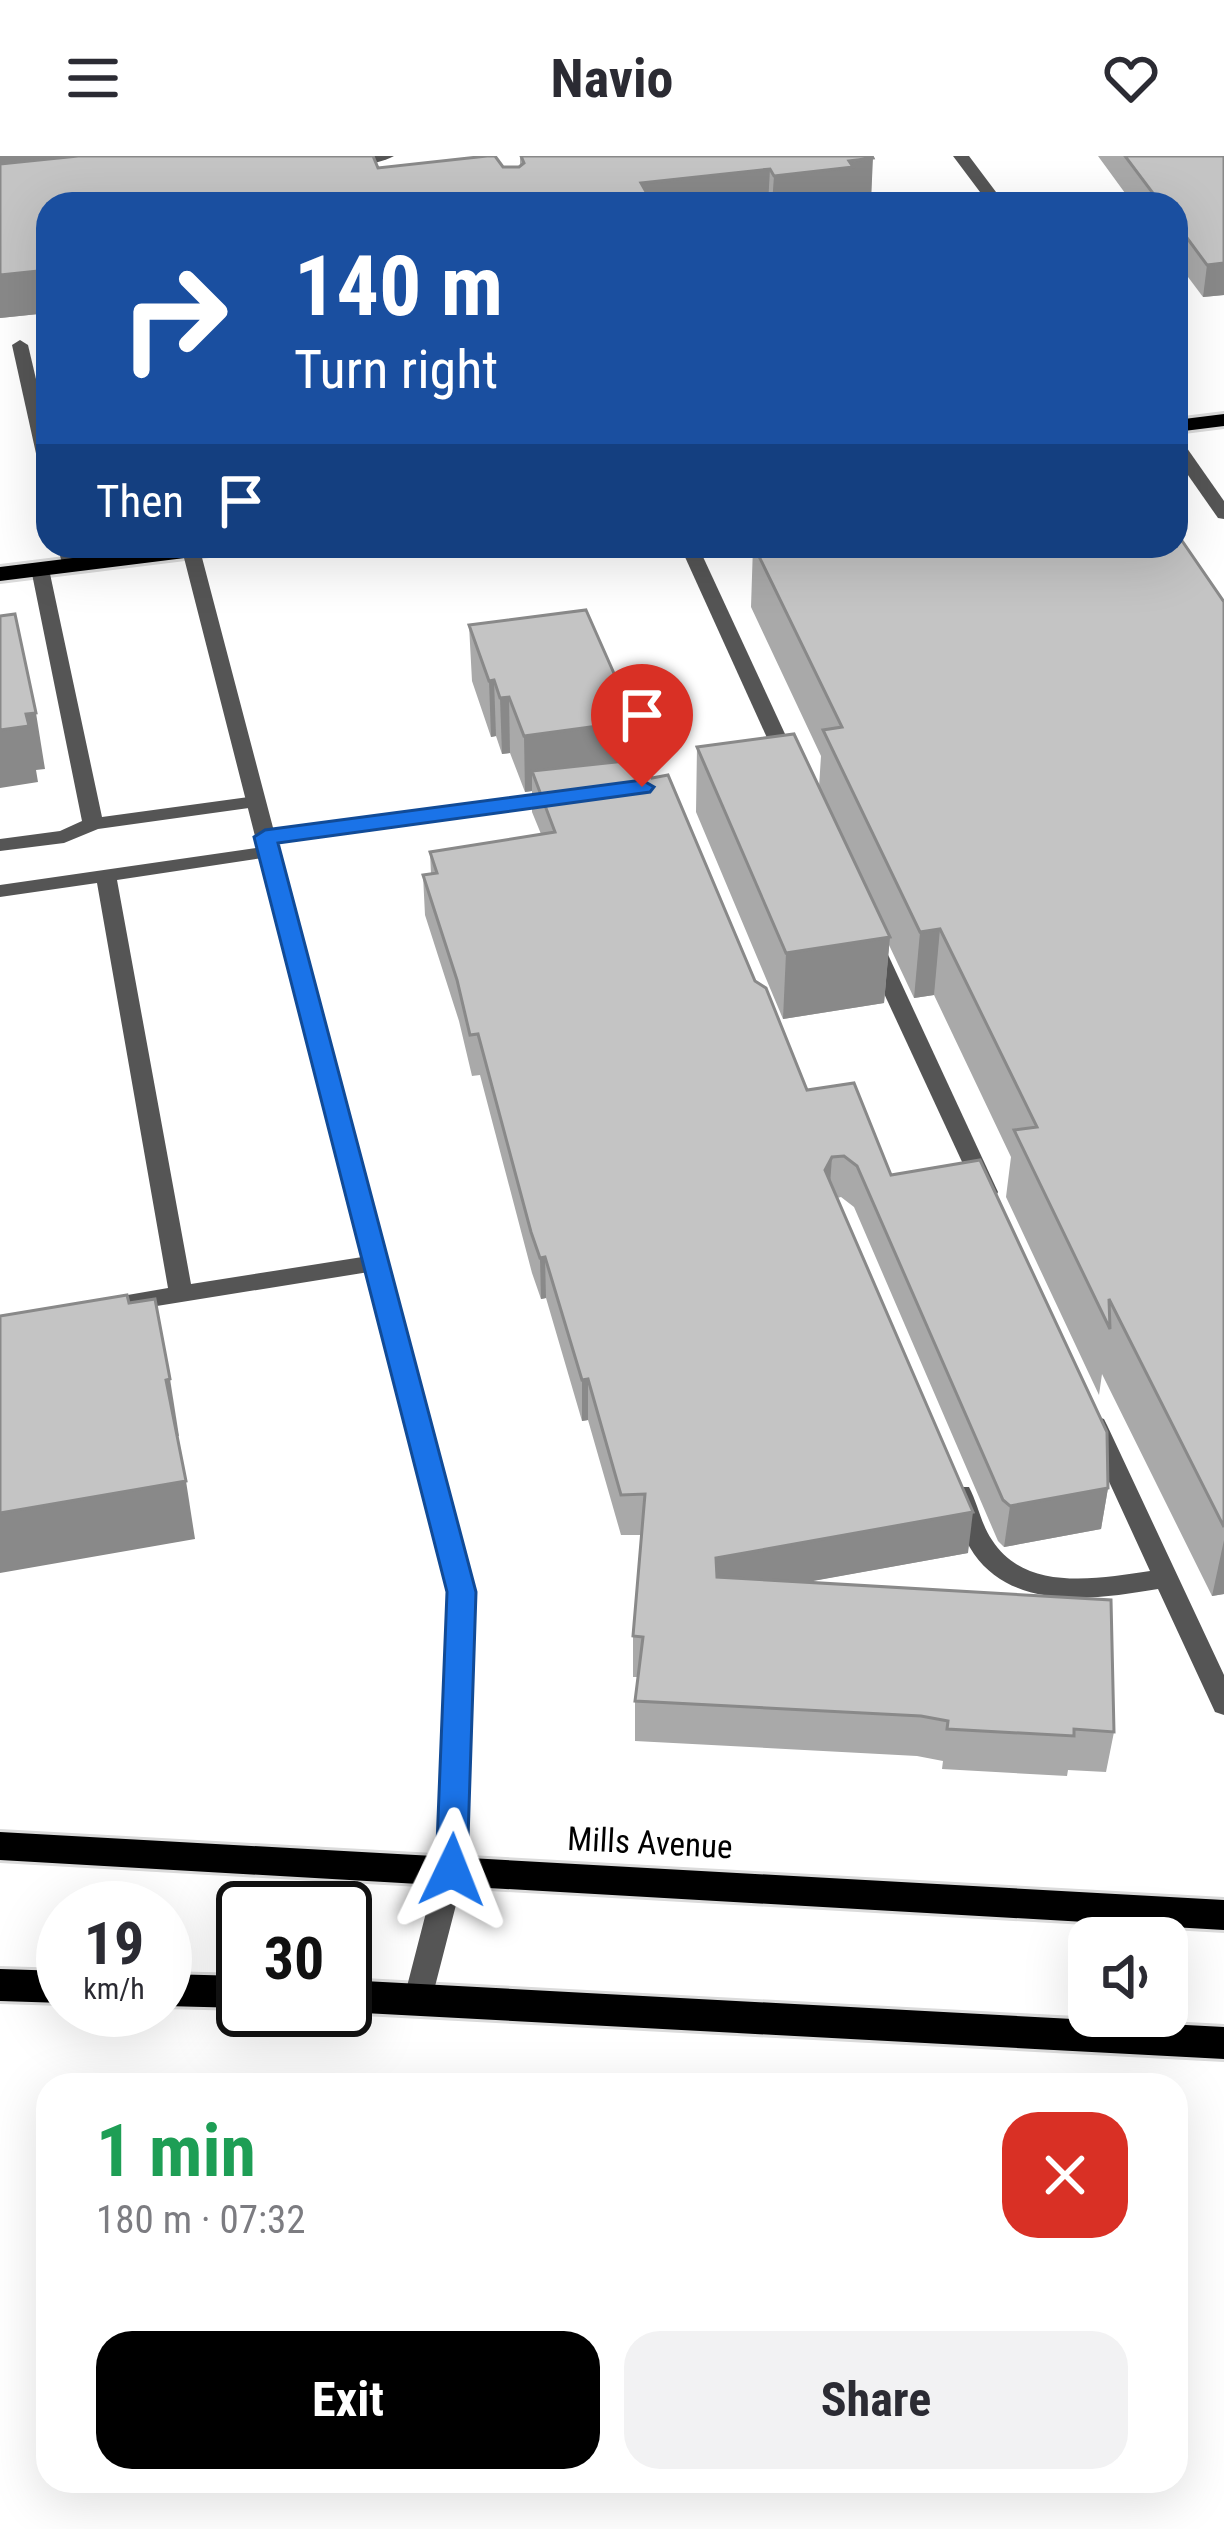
<!DOCTYPE html>
<html lang="en">
<head>
<meta charset="utf-8">
<style>
  :root { --surface:#fff; --page:#f2f2f3; --text:#2b2b33; --muted:#7c7c81; --accent:#000 }
  body { margin:0; font-family:"Roboto Condensed",sans-serif; background:var(--page); color:var(--text); height:100vh; display:flex; flex-direction:column; font-size:45px; white-space:nowrap }
  * { box-sizing:border-box; margin:0 }
  p { font-size:39px; color:var(--muted) }
  .icon { flex:none; width:66px; height:66px; fill:none; stroke:currentColor; stroke-width:2; stroke-linecap:round; stroke-linejoin:round }
  .map { position:relative; flex:1; overflow:hidden }
  .details { position:absolute; left:36px; top:1917px; width:1152px; height:420px; display:flex; flex-direction:column; background:var(--surface); border-radius:36px; box-shadow:0 12px 48px #0002 }
  .details>* { flex:none }
  .hud { position:absolute; left:36px; top:36px; width:1152px; height:366px; border-radius:36px; box-shadow:0 12px 48px #0002; background:#1a4fa0; color:#fff; overflow:hidden }
  .tools { position:absolute; left:1068px; top:1761px; display:grid; gap:24px }
  .tools a { display:grid; place-items:center; width:120px; height:120px; border-radius:24px; background:var(--surface); box-shadow:0 12px 48px #0002; font-size:60px }
  .speed { position:absolute; left:36px; top:1725px; display:flex; gap:24px; font-size:60px; font-weight:700; text-align:center }
  .speed>* { display:grid; place-content:center; width:156px; height:156px; border-radius:50%; background:var(--surface); box-shadow:0 12px 48px #0002; line-height:1 }
  .speed small { font-size:30px; font-weight:400 }
  .speed .limit { border:6px solid #111; border-radius:18px; background:#fff; color:#111 }
  .pin { position:absolute; display:grid; place-items:center; width:102px; height:102px; color:#fff; margin:-123px -51px; border-radius:50% 50% 50% 0; rotate:-45deg; box-shadow:0 0 12px #0007 }
  .pin .icon { rotate:45deg }
  .me { position:absolute; width:132px; margin:-66px; rotate:2deg; stroke-linejoin:round; filter:drop-shadow(0 0 9px #0008) }
  .turn { display:flex; align-items:center; gap:42px; height:252px; padding:0 60px; font-size:54px }
  .turn .icon { width:156px; height:156px; stroke-width:2.5 }
  .turn b { display:block; font-size:84px; line-height:102px }
  .then { display:flex; align-items:center; height:114px; padding:0 60px; background:#0003; gap:24px; font-size:45px }
  .round { display:grid; place-items:center; flex:none; width:126px; height:126px; border-radius:36px; background:var(--page) }
  .summary { display:flex; align-items:center; justify-content:space-between; height:204px; padding:0 60px }
  h1 { font-size:72px; font-weight:700; line-height:90px; color:#1e9e55 }
  .action { display:flex; gap:24px; margin-top:auto; padding:24px 60px }
  .action a { flex:1; height:138px; border-radius:36px; background:var(--accent); color:#fff; font-size:48px; font-weight:700; line-height:138px; text-align:center }
  .action a+a { background:var(--page); color:var(--text) }
  header { display:flex; justify-content:space-between; align-items:center; height:156px; padding:0 60px; background:var(--surface); font-size:54px; font-weight:700 }
  .map>svg:first-child { display:block }
  .lines { fill:none; stroke-linecap:round; stroke-linejoin:round }
  .primary-casing { stroke:#dbdbdb; stroke-width:6 }
  .service { fill:#555; fill-rule:evenodd }
  .minor { fill:#555; fill-rule:evenodd }
  .tertiary { fill:#555; fill-rule:evenodd }
  .primary { fill:#000; fill-rule:evenodd }
  .wall { fill:#a9a9a9 }
  .shaded-wall { fill:#898989 }
  .building { fill:#c4c4c4; stroke:#898989; stroke-width:3 }
  .route { fill:#1a73e8; stroke:#114b97; stroke-width:3 }
  .labels { text-anchor:middle; stroke-width:9; stroke-linejoin:round; paint-order:stroke }
  .street-label { font-size:33px; fill:#000; stroke:#fff }
</style>
</head>
<body>
<header><svg class="icon" aria-label="menu" viewBox="0 0 24 24"><path d="M4 6h16M4 12h16M4 18h16"/></svg>Navio<svg class="icon" aria-label="heart" viewBox="0 0 24 24"><path d="M12 20l-8-8c-3-5 5-10 8-4 3-6 11-1 8 4z"/></svg></header>
<div class="map">
<svg width="1224" height="2373" viewBox="0 0 1224 2373">
  <rect width="100%" height="100%" fill="#fff"/>
  <g class="lines">
    <defs>
      <g id="primary">
        <path d="M1224,258V270L1176,276V264Z"/>
        <path d="M170,390H236L225,397L0,425V411Z"/>
        <path d="M0,1676L1224,1744V1774L0,1704Z"/>
        <path d="M0,1813L63,1815V1847L0,1845Z"/>
        <path d="M165,1818L243,1820V1852L165,1850Z"/>
        <path d="M345,1824L1224,1871V1903L345,1856L341,1854H345Z"/>
      </g>
    </defs>
    <use href="#primary" class="primary-casing"/>
    <g class="service">
      <path d="M394,0C381,8 347,13 334,5L346,0Z"/>
      <path d="M20,184L28,189L48,274V316L39,311L12,189Z"/>
      <path d="M57,390H75L76,413H64Z"/>
      <path d="M680,390H698L798,606L795,610H781L778,606Z"/>
      <path d="M40,408L49,413L102,661L256,640L263,642V650L98,673L64,687L0,695V683L60,675L82,665L31,413Z"/>
      <path d="M560,636L567,638V646L265,687L255,681L265,675Z"/>
      <path d="M269,690L276,692V700L117,724L191,1128L375,1099L387,1107L375,1115L101,1159L93,1157L89,1151L93,1145L168,1132L97,727L0,741V729Z"/>
      <path d="M873,783L884,790L998,1036L995,1042L987,1044L976,1036L862,790Z"/>
      <path d="M1095,1260L1104,1263L1107,1269L1224,1519V1559L1215,1556L1158,1433C1098,1443 1015,1456 974,1398C962,1380 955,1358 947,1338L951,1331H969C978,1348 981,1368 992,1384C1025,1436 1097,1423 1150,1415L1083,1269L1086,1263Z"/>
    </g>
    <path class="minor" d="M185,390H197L200,394L474,1436L465,1714L432,1842L428,1851L418,1854L408,1851L404,1842L437,1714L448,1436L182,394Z"/>
    <g class="tertiary">
      <path d="M953,0H969L1005,48H989Z"/>
      <path d="M1176,284L1182,285L1224,345V363L1218,362L1176,302Z"/>
    </g>
    <use href="#primary" class="primary"/>
  </g>
  <g class="wall">
    <path d="M0,0L378,12L520,10V0H872L871,44L851,46V48H48V157L0,162Z"/>
    <path d="M1098,0H1224V139L1203,141L1176,105V48H1133Z"/>
    <path d="M753,390H1176L1224,446V1438L1212,1440L1102,1218L1099,1239L1006,1041L1011,1001L934,839L914,842L889,789L884,847L783,863L696,656L697,591L819,631L821,600L751,451Z"/>
    <path d="M469,469L635,565L634,604L652,622L807,934L891,1019L1108,1332L1101,1373L1004,1391L998,1385L854,1051L841,1041L837,1042L968,1397L806,1426L1114,1576L1106,1616L1068,1614L1067,1620L942,1613L943,1605L917,1600L635,1585V1545L638,1521H633V1480L642,1379H621L588,1264L582,1265L546,1142L541,1143L532,1117L480,919L472,920L459,865L425,759L423,719L431,718L430,696L541,678L532,656V635L525,636L510,597L502,598L496,580L491,581L472,525Z"/>
  </g>
  <g class="shaded-wall">
    <path d="M0,0H313L0,31Z"/>
    <path d="M873,2L871,44L851,46V48H772L774,20Z"/>
    <path d="M770,13L768,48H641V27Z"/>
    <path d="M1224,107V139L1203,141L1207,109Z"/>
    <path d="M48,114V157L0,162V119Z"/>
    <path d="M494,524L496,580L491,581L489,525Z"/>
    <path d="M509,541L510,597L502,598L500,542Z"/>
    <path d="M36,557L45,613L36,614L38,626L0,632V574L26,558Z"/>
    <path d="M635,565L634,621L532,615V635L525,636L524,580Z"/>
    <path d="M940,773L934,839L914,842L920,776Z"/>
    <path d="M890,781L884,847L783,863L786,797Z"/>
    <path d="M832,1001L829,1043L825,1014Z"/>
    <path d="M545,1101L546,1142L541,1143L540,1102Z"/>
    <path d="M170,1223L179,1280L175,1281L166,1224Z"/>
    <path d="M588,1223V1264L582,1265V1224Z"/>
    <path d="M186,1325L195,1383L0,1417V1357Z"/>
    <path d="M1108,1332L1101,1373L1004,1391L1010,1350Z"/>
    <path d="M973,1356L968,1397L714,1443L716,1402Z"/>
    <path d="M1224,1384V1438L1212,1440Z"/>
  </g>
  <g class="building">
    <path d="M78,0H373L378,12L487,0H495L503,11H519L524,7L521,0H872L873,2L849,5L853,11L774,20L770,13L641,27L653,48H48V114L0,119V8Z"/>
    <path d="M1125,0H1224V107L1207,109L1176,67V48H1161Z"/>
    <path d="M1176,376L1224,446V1371L1109,1143L1110,1173L1014,974L1037,971L940,773L920,776L823,574L842,571L754,390H1176Z"/>
    <path d="M586,454L635,565L524,580L509,541L500,542L494,524L489,525L469,469Z"/>
    <path d="M15,458L36,557L26,558L29,570L0,574V460Z"/>
    <path d="M794,578L890,781L786,797L697,591Z"/>
    <path d="M644,603L652,622L668,619L755,825L766,832L807,934L854,927L891,1019L980,1004L1107,1276L1108,1332L1010,1350L1003,1344L857,1010L844,1000L832,1001L825,1014L973,1356L716,1402L717,1421L1111,1444L1114,1576L1074,1573V1580L947,1573L948,1565L921,1560L635,1545L643,1481L633,1480L645,1338L621,1339L588,1223L582,1224L545,1101L540,1102L531,1076L478,878L470,879L457,824L423,719L437,717L430,696L555,676L532,615Z"/>
    <path d="M127,1139L129,1147L155,1143L170,1223L166,1224L186,1325L0,1357V1160Z"/>
  </g>
  <path class="route" d="M642,624L654,631L650,636L278,687L476,1436L467,1714L463,1723L452,1727L440,1723L436,1714L447,1436L254,681L265,674Z"/>
  <g class="labels">
    <g class="street-label">
      <text transform="translate(650 1686) rotate(3)" y="12">Mills Avenue</text>
    </g>
  </g>
</svg>
<div class="tools">
<a><svg class="icon" aria-label="sound" viewBox="0 0 24 24"><path d="M4 9h4l5-4v14l-5-4H4zM17 9q2 3 0 6"/></svg></a>
</div>
<div class="speed"><div>19<small>km/h</small></div><div class="limit">30</div></div>
<div class="pin" style="left:642px;top:631px;background:#d93025"><svg class="icon" aria-label="arrive" viewBox="0 0 24 24"><path d="M6 21V4h12l-3 4 3 4H6"/></svg></div>
<svg class="me" style="left:452px;top:1714px" viewBox="-20 -20 40 40"><path d="M0-17L14 15 0 8-14 15z" fill="#1a73e8" stroke="#fff" stroke-width="4"/></svg>
<div class="hud">
<div class="turn"><svg class="icon" aria-label="right" viewBox="0 0 24 24"><path d="M7 20v-9h11M14 6l5 5-5 5"/></svg><div><b>140 m</b>Turn right</div></div>
<div class="then">Then<svg class="icon" aria-label="arrive" viewBox="0 0 24 24"><path d="M6 21V4h12l-3 4 3 4H6"/></svg></div>
</div>
<section class="details">
<div class="summary"><div><h1>1 min</h1><p>180 m · 07:32</p></div><a class="round" style="background:#d93025;color:#fff"><svg class="icon" aria-label="close" viewBox="0 0 24 24"><path d="M6 6l12 12M18 6L6 18"/></svg></a></div>
<div class="action"><a>Exit</a><a>Share</a></div>
</section>
</div>
</body>
</html>
